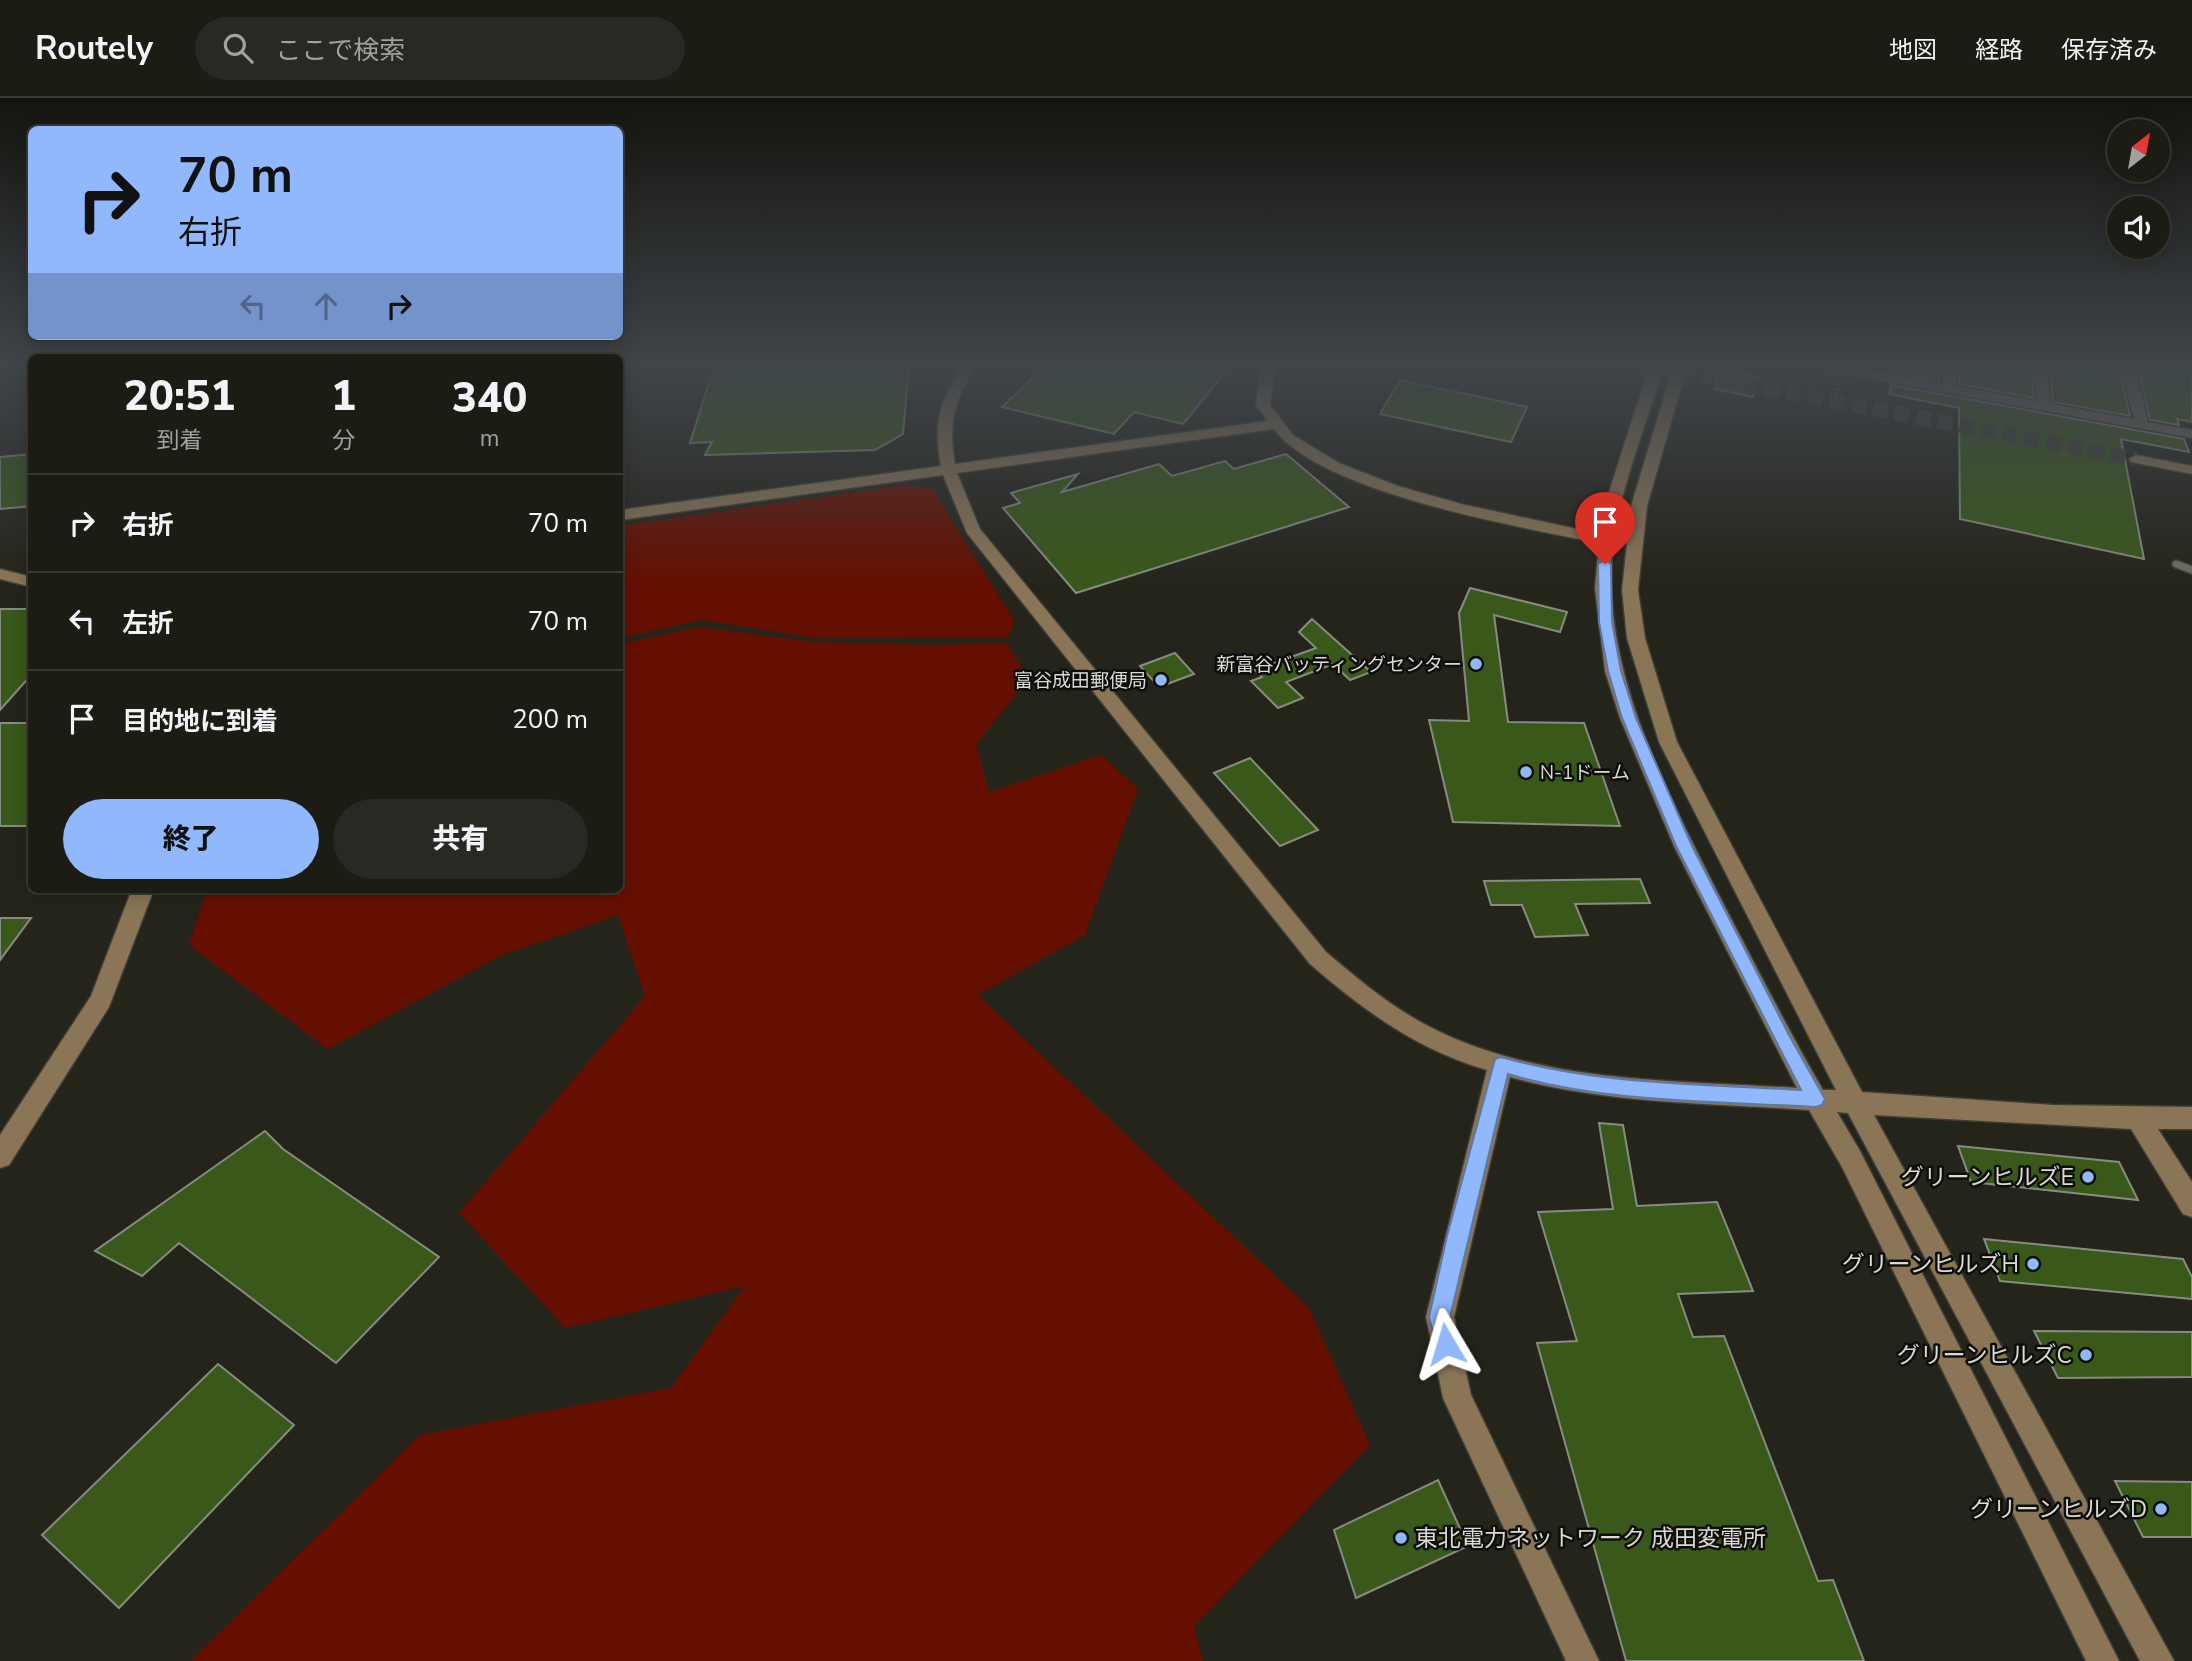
<!DOCTYPE html>
<html lang="ja">
<head>
<meta charset="utf-8">
<style>
  :root { --surface:#1c1b14; --page:#292822; --text:#f1f3f6; --muted:#a0a1a0; --line:#3a3934; --accent:#91b8fd }
  body { margin:0; font-family:"Nunito Sans","Noto Sans JP",sans-serif; background:var(--page); color:var(--text); height:100vh; display:flex; flex-direction:column; font-size:26px; white-space:nowrap }
  * { box-sizing:border-box; margin:0 }
  p { font-size:23px; color:var(--muted) }
  .icon { flex:none; width:38px; height:38px; fill:none; stroke:currentColor; stroke-width:2; stroke-linecap:round; stroke-linejoin:round }
  .map { position:relative; flex:1; overflow:hidden }
  .panel { position:absolute; left:28px; top:256px; width:595px; height:539px; display:flex; flex-direction:column; background:var(--surface); border-radius:10px; box-shadow:0 4px 18px #0003,0 0 0 2px var(--line) }
  .panel>* { flex:none }
  .banner { position:absolute; left:28px; top:28px; width:595px; height:214px; border-radius:10px; box-shadow:0 4px 18px #0003,0 0 0 2px var(--line); background:#91b8fd; color:#111; overflow:hidden }
  .needle { width:46px; rotate:31deg }
  .buttons { position:absolute; left:2107px; top:21px; display:grid; gap:14px }
  .buttons a { display:grid; place-items:center; width:63px; height:63px; border-radius:50%; background:var(--surface); box-shadow:0 4px 18px #0003,0 0 0 2px var(--line); font-size:35px }
  .pin { position:absolute; display:grid; place-items:center; width:60px; height:60px; color:#fff; margin:-72px -30px; border-radius:50% 50% 50% 0; rotate:-45deg; box-shadow:0 0 7px #0007 }
  .pin .icon { rotate:45deg }
  .me { position:absolute; width:77px; margin:-38px; rotate:353deg; stroke-linejoin:round; filter:drop-shadow(0 0 5px #0008) }
  .turn { display:flex; align-items:center; gap:24px; height:147px; padding:0 35px; font-size:32px }
  .turn .icon { width:91px; height:91px; stroke-width:2.5 }
  .turn b { display:block; font-size:49px; line-height:60px }
  .lanes { display:flex; align-items:center; height:66px; padding:0 35px; background:#0003; justify-content:center; gap:35px; direction:ltr }
  .lanes .off { opacity:.35 }
  .eta { display:flex; justify-content:space-evenly; align-items:center; height:119px; text-align:center }
  .eta b { font-size:42px; font-weight:800; line-height:49px }
  .cta { display:flex; gap:14px; margin-top:auto; padding:14px 35px }
  .cta a { flex:1; height:80px; border-radius:42px; background:var(--accent); color:#111; font-size:28px; font-weight:800; line-height:80px; text-align:center }
  .cta a+a { background:var(--page); color:var(--text) }
  ul { padding:0; list-style:none }
  li { display:flex; align-items:center; gap:21px; height:98px; padding:0 35px; border-top:2px solid var(--line) }
  li div { flex:1 }
  li b { display:block; font-size:26px }
  li em { font-style:normal }
  header { display:flex; align-items:center; gap:42px; box-sizing:border-box; height:98px; padding:0 35px; background:var(--surface); border-bottom:2px solid var(--line) }
  header strong { font-size:33px }
  nav { display:flex; gap:38px; margin-inline-start:auto; font-size:24px }
  .search { width:490px; height:63px; background:var(--page); display:flex; align-items:center; gap:18px; box-sizing:border-box; padding:0 24px; border-radius:38px; color:var(--muted); font-size:26px }
  .map>svg:first-child { display:block }
  .green { fill:#650f00 }
  .building { fill:#395819; stroke:#868c82; stroke-width:2 }
  .lines { fill:none; stroke-linecap:round; stroke-linejoin:round }
  .secondary-tunnel { stroke:#403f37; stroke-width:15; stroke-dasharray:15 7; stroke-linecap:butt }
  .lane-casing { stroke:#3f3e36; stroke-width:10 }
  .street-casing { stroke:#3f3e36; stroke-width:3 }
  .secondary-casing { stroke:#3f3e36; stroke-width:3 }
  .path { stroke:#888780; stroke-width:3.5; stroke-dasharray:1 3.5; stroke-linecap:butt }
  .lane { stroke:#6e6d62; stroke-width:7 }
  .street { fill:#6e6d62; fill-rule:evenodd }
  .secondary { fill:#8a7657; fill-rule:evenodd }
  .route { fill:#91b8fd; stroke:#5e78a4; stroke-width:2 }
  .poi-dot { fill:#91b8fd; stroke:#0d0d09; stroke-width:2.5 }
  .labels { text-anchor:middle; stroke-width:5; stroke-linejoin:round; paint-order:stroke }
  .poi-label { font-size:19px; fill:#dad9d3; stroke:#0d0d09; text-anchor:end }
  .near-poi-label { font-size:23px; fill:#dad9d3; stroke:#0d0d09; text-anchor:end }
</style>
</head>
<body>
<header>
<strong>Routely</strong>
<div class="search"><svg class="icon" aria-label="search" viewBox="0 0 24 24"><circle cx="10" cy="10" r="6"/><path d="M15 15l6 6"/></svg>ここで検索</div>
<nav><a>地図</a><a>経路</a><a>保存済み</a></nav>
</header>
<div class="map">
<svg width="2192" height="1563" viewBox="0 0 2192 1563">
  <rect width="100%" height="100%" fill="#25241b"/>
  <g class="green">
    <path d="M905,387L932,391L1014,522L1009,539L816,540L702,522L620,540V428Z"/>
    <path d="M698,529L813,544L934,547L1006,545L1029,580L976,646L989,694L1101,657L1138,691L1085,837L978,897L1309,1210L1370,1347L1194,1528L1203,1563H190L420,1337L671,1290L745,1188L565,1230L459,1115L645,898L618,817L500,858L328,951L189,847L207,791H620V546Z"/>
  </g>
  <g class="building">
    <path d="M714,269H909L903,336L875,352L705,357L712,344L690,345Z"/>
    <path d="M1044,269H1230L1183,326L1134,314L1114,336L1002,309Z"/>
    <path d="M1896,269H1939V283L1894,275Z"/>
    <path d="M1959,269H2031L2034,300L1959,286Z"/>
    <path d="M2050,269H2119L2130,318L2053,304Z"/>
    <path d="M2138,269H2192V324L2177,321L2179,327L2150,322Z"/>
    <path d="M1719,271L1759,279L1753,299L1715,291Z"/>
    <path d="M1400,282L1527,309L1511,344L1380,316Z"/>
    <path d="M1891,287L2184,341L2189,354L2121,341L2144,461L1960,421L1959,310L1889,296Z"/>
    <path d="M32,356V408L0,411V359Z"/>
    <path d="M1286,356L1349,409L1076,495L1003,410L1020,405L1011,395L1078,376L1062,394L1159,366L1172,378L1225,363L1234,371Z"/>
    <path d="M1470,490L1567,514L1560,534L1494,517L1508,624L1584,625L1620,728L1453,724L1429,622L1469,623L1459,515Z"/>
    <path d="M0,511H32V576L0,612Z"/>
    <path d="M1312,521L1371,574L1350,582L1333,566L1286,584L1303,600L1278,610L1251,583L1262,579L1255,572L1316,550L1299,534Z"/>
    <path d="M1175,555L1194,576L1159,589L1140,568Z"/>
    <rect x="0" y="625" width="32" height="103"/>
    <path d="M1250,660L1318,732L1280,748L1214,675Z"/>
    <path d="M1640,781L1650,805L1575,806L1588,837L1535,839L1522,807H1491L1484,783Z"/>
    <path d="M0,820H31L0,862Z"/>
    <path d="M1599,1025L1623,1027L1637,1108L1717,1104L1753,1193L1678,1196L1693,1239L1724,1238L1818,1483L1833,1482L1864,1563H1626L1537,1245L1577,1243L1538,1114L1613,1111Z"/>
    <path d="M265,1033L283,1051L439,1159L336,1265L179,1145L142,1178L95,1153Z"/>
    <path d="M1958,1048L2119,1064L2138,1102L1971,1084Z"/>
    <path d="M1984,1141L2183,1161L2192,1179V1201L2000,1183Z"/>
    <path d="M2034,1233L2192,1234V1279L2058,1280Z"/>
    <path d="M218,1266L294,1327L119,1510L42,1437Z"/>
    <path d="M1438,1382L1468,1448L1356,1500L1334,1432Z"/>
    <path d="M2115,1383L2192,1384V1439H2143Z"/>
  </g>
  <g class="lines">
    <path class="secondary-tunnel" d="M1657,269L2136,361"/>
    <defs>
      <path id="lane" d="M2176,466L2192,472"/>
      <path id="street" d="M1821,269H1849L1942,286V269H1956V288L2037,303L2033,269H2047L2051,306L2134,321L2121,269H2135L2148,324L2192,332V340L1828,273Z"/>
      <g id="secondary">
        <path d="M961,269H975C954,302 948,328 955,366L1268,323L1256,307L1261,269H1275L1270,307L1293,337L1339,365L1398,388L1461,406L1600,436L1601,419L1649,269H1663C1643,341 1608,414 1611,491C1616,603 1675,710 1725,809C1757,870 1788,932 1823,992H1836L1659,644L1627,540L1622,492L1631,408L1673,269H1687L1647,408L1638,492L1645,540L1677,644L1862,994L2053,1007L2192,1009V1031H2158L2192,1084V1119L2183,1116L2131,1031L1874,1017L2174,1563H2140L1848,1015L1837,1014L1860,1053L2119,1563H2086L1842,1069L1809,1012C1710,1005 1606,1006 1510,979L1454,1219L1471,1297L1599,1563H1566L1443,1300L1426,1219L1487,972C1418,952 1364,913 1310,866L967,435L943,377L620,422V412L941,368C933,326 939,305 961,269ZM1274,331C1321,395 1521,429 1599,445L1595,490L1605,573L1620,620L1674,748L1797,990C1675,982 1541,986 1430,929C1391,909 1359,882 1326,854L980,431L957,375Z"/>
        <path d="M2136,357L2192,368V376L2131,364L2129,361Z"/>
        <path d="M0,471L32,479V489L0,481Z"/>
        <path d="M132,791H154L109,909L9,1067L0,1070V1037L91,898Z"/>
      </g>
    </defs>
    <use href="#lane" class="lane-casing"/>
    <use href="#street" class="street-casing"/>
    <use href="#secondary" class="secondary-casing"/>
    <path class="path" d="M1836,296L1838,286"/>
    <use href="#lane" class="lane"/>
    <use href="#street" class="street"/>
    <use href="#secondary" class="secondary"/>
  </g>
  <linearGradient id="sky" x2="0" y2="1"><stop stop-color="#14140f"/><stop offset="0.55" stop-color="#40454a"/><stop offset="1" stop-color="#40454a" stop-opacity="0"/></linearGradient>
  <rect width="2192" height="488" fill="url(#sky)"/>
  <path class="route" d="M1605,462L1611,466L1612,524L1621,573L1636,620L1692,748L1789,937L1825,1001L1822,1007L1816,1009C1714,1003 1606,1005 1508,976L1450,1219L1456,1246L1453,1253L1446,1256L1438,1253L1429,1219L1447,1138L1495,961L1501,959C1598,987 1701,986 1801,992L1676,748L1622,620L1608,573L1599,524L1598,466Z"/>
  <g class="poi-dot">
    <circle cx="1476" cy="566" r="7"/>
    <circle cx="1161" cy="582" r="7"/>
    <circle cx="1526" cy="674" r="7"/>
    <circle cx="2088" cy="1079" r="7"/>
    <circle cx="2033" cy="1166" r="7"/>
    <circle cx="2086" cy="1257" r="7"/>
    <circle cx="2161" cy="1411" r="7"/>
    <circle cx="1401" cy="1440" r="7"/>
  </g>
  <g class="labels">
    <g class="poi-label">
      <text x="1462" y="573">新富谷バッティングセンター</text>
      <text x="1147" y="589">富谷成田郵便局</text>
      <text x="1540" y="681" text-anchor="start">N-1ドーム</text>
    </g>
    <g class="near-poi-label">
      <text x="2074" y="1087">グリーンヒルズE</text>
      <text x="2019" y="1174">グリーンヒルズH</text>
      <text x="2072" y="1265">グリーンヒルズC</text>
      <text x="2147" y="1419">グリーンヒルズD</text>
      <text x="1415" y="1448" text-anchor="start">東北電力ネットワーク 成田変電所</text>
    </g>
  </g>
</svg>
<div class="buttons">
<a><svg class="needle" viewBox="-14 -14 28 28"><path d="M0-13l5 13h-10z" fill="#e53935"/><path d="M0 13l5-13h-10z" fill="#a0a1a0"/></svg></a>
<a><svg class="icon" aria-label="sound" viewBox="0 0 24 24"><path d="M4 9h4l5-4v14l-5-4H4zM17 9q2 3 0 6"/></svg></a>
</div>
<div class="pin" style="left:1605px;top:466px;background:#d93025"><svg class="icon" aria-label="arrive" viewBox="0 0 24 24"><path d="M6 21V4h12l-3 4 3 4H6"/></svg></div>
<svg class="me" style="left:1446px;top:1246px" viewBox="-20 -20 40 40"><path d="M0-17L14 15 0 8-14 15z" fill="#91b8fd" stroke="#fff" stroke-width="4"/></svg>
<div class="banner">
<div class="turn"><svg class="icon" aria-label="right" viewBox="0 0 24 24"><path d="M7 20v-9h11M14 6l5 5-5 5"/></svg><div><b>70 m</b>右折</div></div>
<div class="lanes"><svg class="icon off" aria-label="left" viewBox="0 0 24 24"><path d="M17 20v-9H6M10 6l-5 5 5 5"/></svg><svg class="icon off" aria-label="ahead" viewBox="0 0 24 24"><path d="M12 20V5M6 11l6-6 6 6"/></svg><svg class="icon" aria-label="right" viewBox="0 0 24 24"><path d="M7 20v-9h11M14 6l5 5-5 5"/></svg></div>
</div>
<section class="panel">
<div class="eta">
<div><b>20:51</b><p>到着</p></div>
<div><b>1</b><p>分</p></div>
<div><b>340</b><p>m</p></div>
</div>
<ul>
<li><svg class="icon" aria-label="right" viewBox="0 0 24 24"><path d="M7 20v-9h11M14 6l5 5-5 5"/></svg><div><b>右折</b></div><em>70 m</em></li>
<li><svg class="icon" aria-label="left" viewBox="0 0 24 24"><path d="M17 20v-9H6M10 6l-5 5 5 5"/></svg><div><b>左折</b></div><em>70 m</em></li>
<li><svg class="icon" aria-label="arrive" viewBox="0 0 24 24"><path d="M6 21V4h12l-3 4 3 4H6"/></svg><div><b>目的地に到着</b></div><em>200 m</em></li>
</ul>
<div class="cta"><a>終了</a><a>共有</a></div>
</section>
</div>
</body>
</html>
